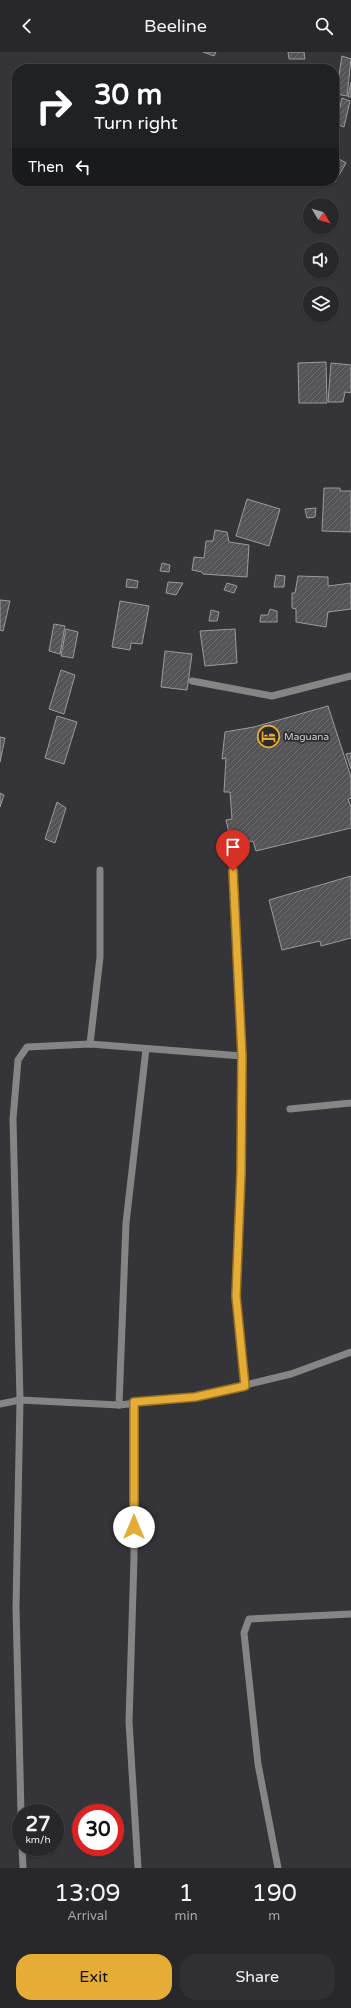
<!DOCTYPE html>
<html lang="en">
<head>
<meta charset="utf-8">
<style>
  :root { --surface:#28272a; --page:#302f32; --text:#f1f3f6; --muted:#a5a5a8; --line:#444447; --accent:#e6ad36 }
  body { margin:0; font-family:"Varela Round",sans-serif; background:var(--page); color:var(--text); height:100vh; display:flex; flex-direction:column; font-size:15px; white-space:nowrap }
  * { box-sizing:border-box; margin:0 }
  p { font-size:13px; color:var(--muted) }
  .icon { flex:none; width:22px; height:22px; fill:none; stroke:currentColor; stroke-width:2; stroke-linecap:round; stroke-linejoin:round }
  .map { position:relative; height:1816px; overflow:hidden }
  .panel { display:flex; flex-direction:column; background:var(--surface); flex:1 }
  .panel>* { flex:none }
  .guide { position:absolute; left:12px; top:12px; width:327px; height:122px; border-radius:16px; box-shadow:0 1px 3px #0004,0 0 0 1px var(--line); background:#202124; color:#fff; overflow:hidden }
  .needle { width:26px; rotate:128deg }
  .fabs { position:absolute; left:303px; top:146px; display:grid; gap:8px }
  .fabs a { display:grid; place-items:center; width:36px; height:36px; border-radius:50%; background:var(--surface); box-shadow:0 1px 3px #0004,0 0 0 1px var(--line); font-size:20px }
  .speed { position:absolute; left:12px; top:1752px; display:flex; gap:8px; font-size:20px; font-weight:700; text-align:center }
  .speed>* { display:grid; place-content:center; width:52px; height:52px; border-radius:50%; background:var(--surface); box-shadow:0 1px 3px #0004,0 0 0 1px var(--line); line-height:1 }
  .speed small { font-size:10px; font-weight:400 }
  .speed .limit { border:6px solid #d22; background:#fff; color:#111 }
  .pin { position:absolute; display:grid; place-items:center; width:34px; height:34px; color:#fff; margin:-41px -17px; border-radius:50% 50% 50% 0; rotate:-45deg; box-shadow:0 0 4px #0007 }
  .pin .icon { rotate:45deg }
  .me { position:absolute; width:44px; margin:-22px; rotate:0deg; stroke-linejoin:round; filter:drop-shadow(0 0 3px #0008) }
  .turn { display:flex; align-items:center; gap:14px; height:84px; padding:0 16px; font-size:18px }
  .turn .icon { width:52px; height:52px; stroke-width:2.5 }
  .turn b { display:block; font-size:28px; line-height:34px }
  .then { display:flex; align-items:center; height:38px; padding:0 16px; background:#0003; gap:8px; font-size:15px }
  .eta { display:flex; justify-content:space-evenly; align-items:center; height:68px; text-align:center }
  .eta b { font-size:24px; font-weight:600; line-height:28px }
  .button { display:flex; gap:8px; margin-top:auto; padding:8px 16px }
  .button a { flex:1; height:46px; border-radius:16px; background:var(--accent); color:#111; font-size:16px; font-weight:600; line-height:46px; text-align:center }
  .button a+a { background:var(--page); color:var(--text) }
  header { display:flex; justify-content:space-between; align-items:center; height:52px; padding:0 16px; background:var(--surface); font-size:18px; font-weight:600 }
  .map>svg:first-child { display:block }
  .building { fill:url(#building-hatch); stroke:#9b9a9e }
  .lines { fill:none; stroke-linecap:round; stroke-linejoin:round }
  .minor { stroke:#858586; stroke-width:7 }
  .route-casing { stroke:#967023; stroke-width:10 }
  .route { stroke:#e6ad36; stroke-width:7 }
  .labels { text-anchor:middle; stroke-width:3.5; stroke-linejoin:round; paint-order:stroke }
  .poi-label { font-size:10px; fill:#d3d2d4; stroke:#2b2a2d; text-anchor:start }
</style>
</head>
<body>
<header><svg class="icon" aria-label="back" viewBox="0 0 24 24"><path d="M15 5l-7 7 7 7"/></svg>Beeline<svg class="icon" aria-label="search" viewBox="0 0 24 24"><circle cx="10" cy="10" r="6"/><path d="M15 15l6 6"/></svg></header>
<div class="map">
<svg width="351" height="1816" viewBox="0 0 351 1816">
  <defs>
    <pattern id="building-hatch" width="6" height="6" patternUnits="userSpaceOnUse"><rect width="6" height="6" fill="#545457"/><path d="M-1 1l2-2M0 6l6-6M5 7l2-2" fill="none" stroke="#6c6c6e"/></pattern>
  </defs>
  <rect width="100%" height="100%" fill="#353438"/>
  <g class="building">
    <path d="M203,0H216L214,4Z"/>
    <path d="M288,0H304L305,7H289Z"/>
    <path d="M342,4L351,7L347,44L336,42Z"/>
    <path d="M351,30V45H348Z"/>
    <path d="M342,46L350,49L344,75L336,72Z"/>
    <path d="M334,104L346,111L335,130L334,129Z"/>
    <path d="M326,310L327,351H299L298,311Z"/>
    <path d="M331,311L351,313V341L345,340L343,350H328Z"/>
    <path d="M324,436H340V439H351V480L322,479Z"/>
    <path d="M247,447L280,457L269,494L236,484Z"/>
    <path d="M316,456L315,465L307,466L305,457Z"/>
    <path d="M215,478L227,480L229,490L249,493L247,525L203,522L202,520L192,518L194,505L204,506L206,489H213Z"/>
    <path d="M162,511L170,513L169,520L160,519Z"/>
    <path d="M276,523L285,524L284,535H274Z"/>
    <path d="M298,524L328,525V534L351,531V557L328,560L326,575L296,570V557L292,556V541H295Z"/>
    <path d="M127,527L138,529L137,536L126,535Z"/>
    <path d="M168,530L183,531L176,543L166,541Z"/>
    <path d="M227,531L237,534L234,541L224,538Z"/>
    <path d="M0,548L10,549L3,579L0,578Z"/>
    <path d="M120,549L149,554L142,592L131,591L130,598L112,595Z"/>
    <path d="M270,557L277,559V570H260L261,563H268Z"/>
    <path d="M211,558L219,560L217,569H209Z"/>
    <path d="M54,572L65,574L60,602L49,599Z"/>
    <path d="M66,577L78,580L73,606L61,604Z"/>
    <path d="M235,577L237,611L205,614L200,579Z"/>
    <path d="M165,599L192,602L187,638L161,635Z"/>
    <path d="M61,618L75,623L64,662L49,657Z"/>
    <path d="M328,654L351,725V746L348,747L351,755V776L256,799L253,789L232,794L226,768L232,767L230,740H224L226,706L222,707L225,680L254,675Z"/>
    <path d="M57,664L77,670L64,712L45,706Z"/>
    <path d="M0,685L5,686L0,710Z"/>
    <path d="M351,701V717L346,702Z"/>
    <path d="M0,741L4,743L0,755Z"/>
    <path d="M57,750L66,756L55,791L45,787Z"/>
    <path d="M351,824V886L321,894L320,889L282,898L269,848Z"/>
  </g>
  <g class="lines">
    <g class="minor">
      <path d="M192,629L272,644L351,624"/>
      <path d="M233,819L242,1004L241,1121L236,1244L245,1334"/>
      <path d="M90,992L100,905V818"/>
      <path d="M290,1057L351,1051"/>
      <path d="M134,1351V1506L129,1670L138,1816"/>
      <path d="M0,1352L20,1348L119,1353L195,1345L291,1322L351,1300"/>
      <path d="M119,1353L126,1171L146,997"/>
      <path d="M21,1761L16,1556L20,1348L13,1067L18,1008L27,995L90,992L242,1004"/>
      <path d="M22,1795L23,1816"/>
      <path d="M278,1816L258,1712L244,1581L249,1567L351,1562"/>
    </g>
  </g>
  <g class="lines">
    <defs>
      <path id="route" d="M134,1475V1350L195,1345L245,1334L236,1244L241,1121L242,1004L233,819"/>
    </defs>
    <use href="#route" class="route-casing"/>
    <use href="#route" class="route"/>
  </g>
  <defs>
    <symbol id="hotel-ring" viewBox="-11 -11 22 22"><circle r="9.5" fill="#2b2a2d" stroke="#e6ad36" stroke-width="1.5"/><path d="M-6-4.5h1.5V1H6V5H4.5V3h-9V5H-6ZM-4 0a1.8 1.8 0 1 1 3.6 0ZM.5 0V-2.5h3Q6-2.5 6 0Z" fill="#e6ad36"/></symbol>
  </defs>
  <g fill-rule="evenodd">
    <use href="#hotel-ring" x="256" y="672" width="25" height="25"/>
  </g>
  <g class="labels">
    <g class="poi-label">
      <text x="284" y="688">Maguana</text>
    </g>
  </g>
</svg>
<div class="fabs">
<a><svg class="needle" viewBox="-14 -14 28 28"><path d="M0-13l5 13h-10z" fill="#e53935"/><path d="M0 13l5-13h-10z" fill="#a5a5a8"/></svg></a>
<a><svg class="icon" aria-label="sound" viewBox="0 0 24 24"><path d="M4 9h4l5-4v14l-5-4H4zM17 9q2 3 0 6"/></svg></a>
<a><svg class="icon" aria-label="layers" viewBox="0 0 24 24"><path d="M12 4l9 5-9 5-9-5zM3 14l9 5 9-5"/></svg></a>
</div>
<div class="speed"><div>27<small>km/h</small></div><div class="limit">30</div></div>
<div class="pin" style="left:233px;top:819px;background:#d93025"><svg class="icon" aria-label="arrive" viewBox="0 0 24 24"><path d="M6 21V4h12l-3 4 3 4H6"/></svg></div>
<svg class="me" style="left:134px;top:1475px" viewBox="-20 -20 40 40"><circle r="19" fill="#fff"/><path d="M0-13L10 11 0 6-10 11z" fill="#e6ad36"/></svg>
<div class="guide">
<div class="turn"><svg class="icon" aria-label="right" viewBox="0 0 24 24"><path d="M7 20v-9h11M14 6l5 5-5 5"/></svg><div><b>30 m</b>Turn right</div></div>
<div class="then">Then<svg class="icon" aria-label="left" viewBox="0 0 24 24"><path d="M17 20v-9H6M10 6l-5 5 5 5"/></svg></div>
</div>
</div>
<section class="panel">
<div class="eta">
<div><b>13:09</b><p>Arrival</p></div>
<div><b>1</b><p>min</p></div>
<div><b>190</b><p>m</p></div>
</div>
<div class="button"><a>Exit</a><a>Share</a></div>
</section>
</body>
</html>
